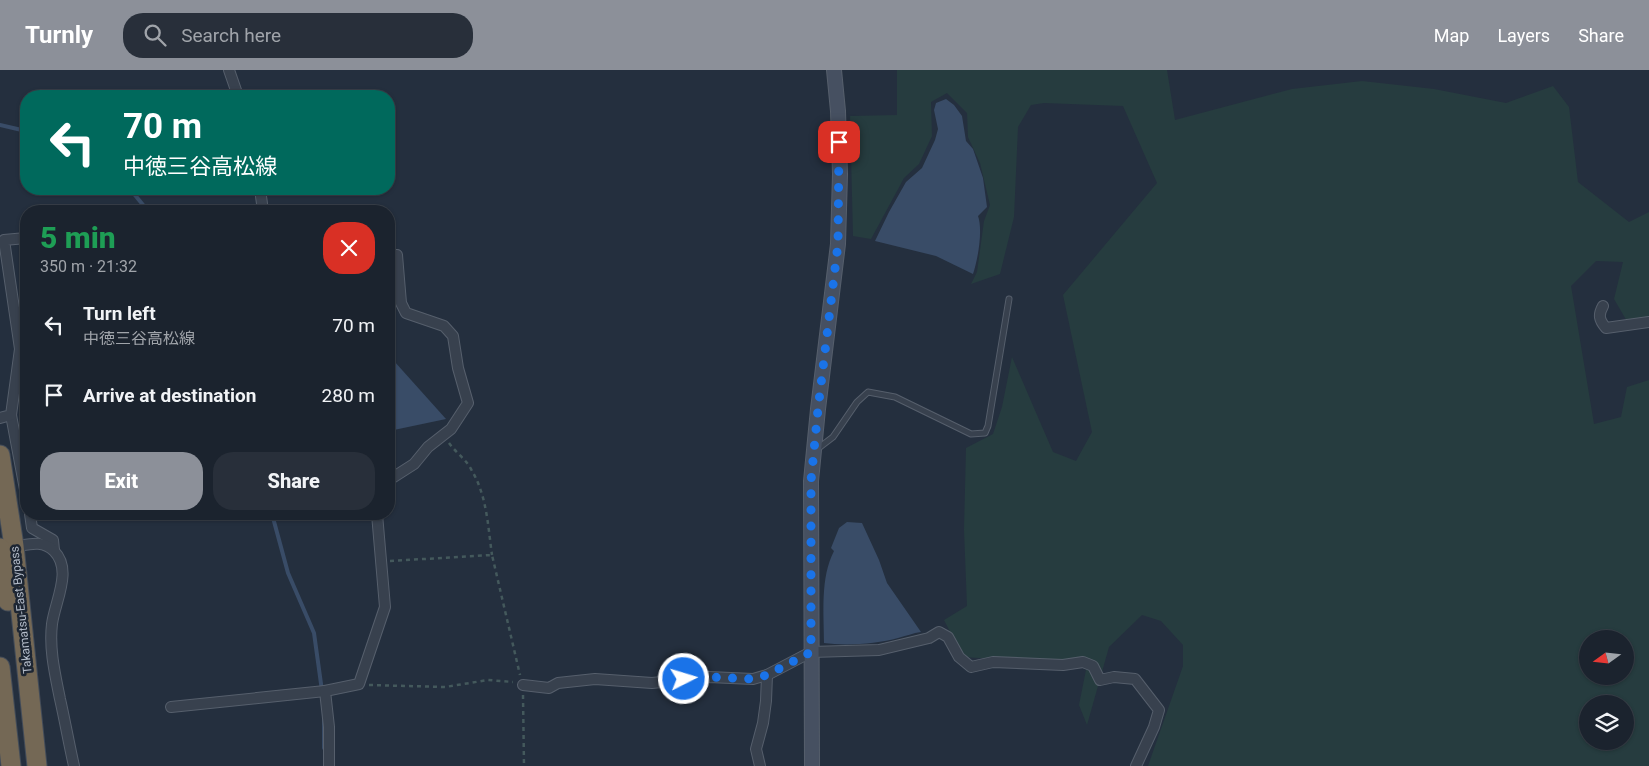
<!DOCTYPE html>
<html lang="en">
<head>
<meta charset="utf-8">
<style>
  :root { --surface:#1b232e; --page:#282f3a; --text:#f1f3f6; --muted:#a0a4aa; --line:#39404a; --accent:#8c9099 }
  body { margin:0; font-family:Roboto,"Noto Sans JP",sans-serif; background:var(--page); color:var(--text); height:100vh; display:flex; flex-direction:column; font-size:19px; white-space:nowrap }
  * { box-sizing:border-box; margin:0 }
  p { font-size:16px; color:var(--muted) }
  .icon { flex:none; width:28px; height:28px; fill:none; stroke:currentColor; stroke-width:2; stroke-linecap:round; stroke-linejoin:round }
  .map { position:relative; flex:1; overflow:hidden }
  .details { position:absolute; left:20px; top:135px; width:375px; height:315px; display:flex; flex-direction:column; background:var(--surface); border-radius:20px; box-shadow:0 1px 4px #0004,0 0 0 1px var(--line) }
  .details>* { flex:none }
  .banner { position:absolute; left:20px; top:20px; width:375px; height:105px; border-radius:20px; box-shadow:0 1px 4px #0004,0 0 0 1px var(--line); background:#00695c; color:#fff; overflow:hidden }
  .needle { width:32px; rotate:255deg }
  .tools { position:absolute; left:1579px; top:560px; display:grid; gap:10px }
  .tools a { display:grid; place-items:center; width:55px; height:55px; border-radius:50%; background:var(--surface); box-shadow:0 1px 4px #0004,0 0 0 1px var(--line); font-size:25px }
  .pin { position:absolute; display:grid; place-items:center; width:42px; height:42px; color:#fff; margin:-21px; border-radius:10px; box-shadow:0 2px 8px #0006 }
  .me { position:absolute; width:55px; margin:-28px; rotate:85deg; stroke-linejoin:round; filter:drop-shadow(0 0 4px #0008) }
  .turn { display:flex; align-items:center; gap:18px; height:105px; padding:0 20px; font-size:22px }
  .turn .icon { width:65px; height:65px; stroke-width:2.5 }
  .turn b { display:block; font-size:35px; line-height:42px }
  .round { display:grid; place-items:center; flex:none; width:52px; height:52px; border-radius:20px; background:var(--page) }
  .headline { display:flex; align-items:center; justify-content:space-between; height:85px; padding:0 20px }
  h1 { font-size:30px; font-weight:800; line-height:38px; color:#1e9e55 }
  .cta { display:flex; gap:10px; margin-top:auto; padding:10px 20px }
  .cta a { flex:1; height:58px; border-radius:20px; background:var(--accent); color:#fff; font-size:20px; font-weight:800; line-height:58px; text-align:center }
  .cta a+a { background:var(--page); color:var(--text) }
  ul { padding:0; list-style:none }
  li { display:flex; align-items:center; gap:15px; height:70px; padding:0 20px }
  li div { flex:1 }
  li b { display:block; font-size:19px }
  li em { font-style:normal }
  header { display:flex; align-items:center; gap:30px; box-sizing:border-box; height:70px; padding:0 25px; background:var(--accent); color:#fff }
  header strong { font-size:24px }
  nav { display:flex; gap:28px; margin-inline-start:auto; font-size:18px }
  .search { width:350px; height:45px; background:var(--page); display:flex; align-items:center; gap:12px; box-sizing:border-box; padding:0 18px; border-radius:20px; color:var(--muted); font-size:19px }
  .map>svg:first-child { display:block }
  .green { fill:#263c3f; fill-rule:evenodd }
  .water { fill:#394c67 }
  .lines { fill:none; stroke-linecap:round; stroke-linejoin:round }
  .stream { stroke:#394c67; stroke-width:4 }
  .lane-casing { stroke:#565f6c; stroke-width:7 }
  .street-casing { stroke:#565f6c; stroke-width:12 }
  .secondary-casing { stroke:#565f6c; stroke-width:16 }
  .highway-casing { stroke:#434c59; stroke-width:21 }
  .path { stroke:#44595c; stroke-width:2.5; stroke-dasharray:4 4; stroke-linecap:butt }
  .lane { stroke:#38414e; stroke-width:5 }
  .street { stroke:#38414e; stroke-width:10 }
  .secondary { stroke:#465061; stroke-width:14 }
  .highway { stroke:#746855; stroke-width:19 }
  .route { stroke:#1a73e8; stroke-width:9; stroke-dasharray:0 16.2 }
  .labels { text-anchor:middle; stroke-width:5; stroke-linejoin:round; paint-order:stroke }
  .street-label { font-size:12px; fill:#b4bcc9; stroke:#1d2633 }
</style>
</head>
<body>
<header>
<strong>Turnly</strong>
<div class="search"><svg class="icon" aria-label="search" viewBox="0 0 24 24"><circle cx="10" cy="10" r="6"/><path d="M15 15l6 6"/></svg>Search here</div>
<nav><a>Map</a><a>Layers</a><a>Share</a></nav>
</header>
<div class="map">
<svg width="1649" height="696" viewBox="0 0 1649 696">
  <rect width="100%" height="100%" fill="#242f3e"/>
  <path class="green" d="M897,0H1167L1175,50L1292,19L1362,11L1434,19L1506,33L1553,16L1569,37L1578,112L1629,152L1649,142V248L1628,253L1614,229L1623,192L1596,191L1571,216L1594,354L1621,347L1627,317L1649,310V696H1148L1183,596V575L1161,551L1142,545L1109,577L1087,655L1079,635L1087,595L963,587L944,550L967,536L964,460L966,378L993,364L1002,337L1012,287L1053,382L1076,391L1092,362L1063,225L1157,113L1123,36L1044,33L1031,35L1018,57L1014,147L1000,204L971,214L977,202L984,151L990,135L980,93L968,67L967,43L947,23L931,32L932,66L919,94L904,108L871,169L853,166L850,46L897,45ZM1588,569H1625V606H1588ZM1588,634H1625V671H1588Z"/>
  <g class="water">
    <path d="M946,29L954,35L962,46L966,71L973,79L983,108L987,137L978,146C983,160 978,189 973,204L936,186L875,171L889,142L906,112L922,98L935,70L938,59L934,40L936,33Z"/>
    <path d="M389,291H394L446,349L389,361Z"/>
    <path d="M847,452L862,453L879,490L887,513L921,562C913,563 906,566 898,568C877,574 845,576 824,573C824,543 820,508 834,481L831,478L839,458Z"/>
  </g>
  <g class="lines">
    <g class="stream">
      <path d="M0,55L26,61"/>
      <path d="M130,119L148,141"/>
      <path d="M120,444L125,447L143,444"/>
      <path d="M272,444L288,503L314,563L322,621"/>
      <path d="M324,650V678"/>
    </g>
    <defs>
      <path id="lane" d="M816,380L833,367L857,332L868,322L895,327L971,364L985,363L988,356L1009,229"/>
      <g id="street">
        <path d="M229,0L238,26"/>
        <path d="M260,119L263,141"/>
        <path d="M389,186L397,185L401,233L406,243L444,256L453,266L458,298L468,333L451,359L428,377L414,394L389,410"/>
        <path d="M1603,236C1598,245 1599,250 1606,258L1649,252"/>
        <path d="M11,345L26,425"/>
        <path d="M0,348L11,345L20,279L4,170L26,168"/>
        <path d="M30,444L32,458L53,470L54,480"/>
        <path d="M10,477C25,476 41,468 54,481C73,500 55,531 52,554C49,579 55,604 60,629C65,651 69,674 74,696"/>
        <path d="M523,615L549,618L558,613L595,609L652,613L709,607L753,609L767,605L811,582L879,580L929,568L939,562L948,567L959,587L971,597L993,592L1063,595L1083,592L1093,596L1100,610L1114,607L1135,609L1159,640L1154,657L1136,696"/>
        <path d="M171,637L325,621"/>
        <path d="M329,696V657L325,621L359,614L385,537L377,444"/>
        <path d="M760,696L756,679L763,653L766,631L767,605"/>
      </g>
      <path id="secondary" d="M812,696L811,411L818,339L838,174L840,104L838,41L834,0"/>
      <g id="highway">
        <path d="M0,385L14,476L37,696"/>
        <path d="M0,478L8,531"/>
        <path d="M0,597L11,696"/>
      </g>
    </defs>
    <use href="#lane" class="lane-casing"/>
    <use href="#street" class="street-casing"/>
    <use href="#secondary" class="secondary-casing"/>
    <use href="#highway" class="highway-casing"/>
    <g class="path">
      <path d="M449,373C456,383 467,390 472,401C487,426 488,457 492,485"/>
      <path d="M390,491L492,485L520,605"/>
      <path d="M369,615L445,617L488,610L513,612"/>
      <path d="M523,625L524,696"/>
    </g>
    <use href="#lane" class="lane"/>
    <use href="#street" class="street"/>
    <use href="#secondary" class="secondary"/>
    <use href="#highway" class="highway"/>
  </g>
  <g class="lines">
    <path class="route" d="M684,609L709,607L752,609L767,605L811,582V411L818,339L838,174L839,72"/>
  </g>
  <g class="labels">
    <g class="street-label">
      <text transform="translate(21 540) rotate(-96)" y="4">Takamatsu-East Bypass</text>
    </g>
  </g>
</svg>
<div class="tools">
<a><svg class="needle" viewBox="-14 -14 28 28"><path d="M0-13l5 13h-10z" fill="#e53935"/><path d="M0 13l5-13h-10z" fill="#a0a4aa"/></svg></a>
<a><svg class="icon" aria-label="layers" viewBox="0 0 24 24"><path d="M12 4l9 5-9 5-9-5zM3 14l9 5 9-5"/></svg></a>
</div>
<div class="pin" style="left:839px;top:72px;background:#d93025"><svg class="icon" aria-label="arrive" viewBox="0 0 24 24"><path d="M6 21V4h12l-3 4 3 4H6"/></svg></div>
<svg class="me" style="left:684px;top:609px" viewBox="-20 -20 40 40"><circle r="17" fill="#1a73e8" stroke="#fff" stroke-width="3"/><path d="M0-11L8 9 0 5-8 9z" fill="#fff"/></svg>
<div class="banner">
<div class="turn"><svg class="icon" aria-label="left" viewBox="0 0 24 24"><path d="M17 20v-9H6M10 6l-5 5 5 5"/></svg><div><b>70 m</b>中徳三谷高松線</div></div>
</div>
<section class="details">
<div class="headline"><div><h1>5 min</h1><p>350 m · 21:32</p></div><a class="round" style="background:#d93025;color:#fff"><svg class="icon" aria-label="close" viewBox="0 0 24 24"><path d="M6 6l12 12M18 6L6 18"/></svg></a></div>
<ul>
<li><svg class="icon" aria-label="left" viewBox="0 0 24 24"><path d="M17 20v-9H6M10 6l-5 5 5 5"/></svg><div><b>Turn left</b><p>中徳三谷高松線</p></div><em>70 m</em></li>
<li><svg class="icon" aria-label="arrive" viewBox="0 0 24 24"><path d="M6 21V4h12l-3 4 3 4H6"/></svg><div><b>Arrive at destination</b></div><em>280 m</em></li>
</ul>
<div class="cta"><a>Exit</a><a>Share</a></div>
</section>
</div>
</body>
</html>
